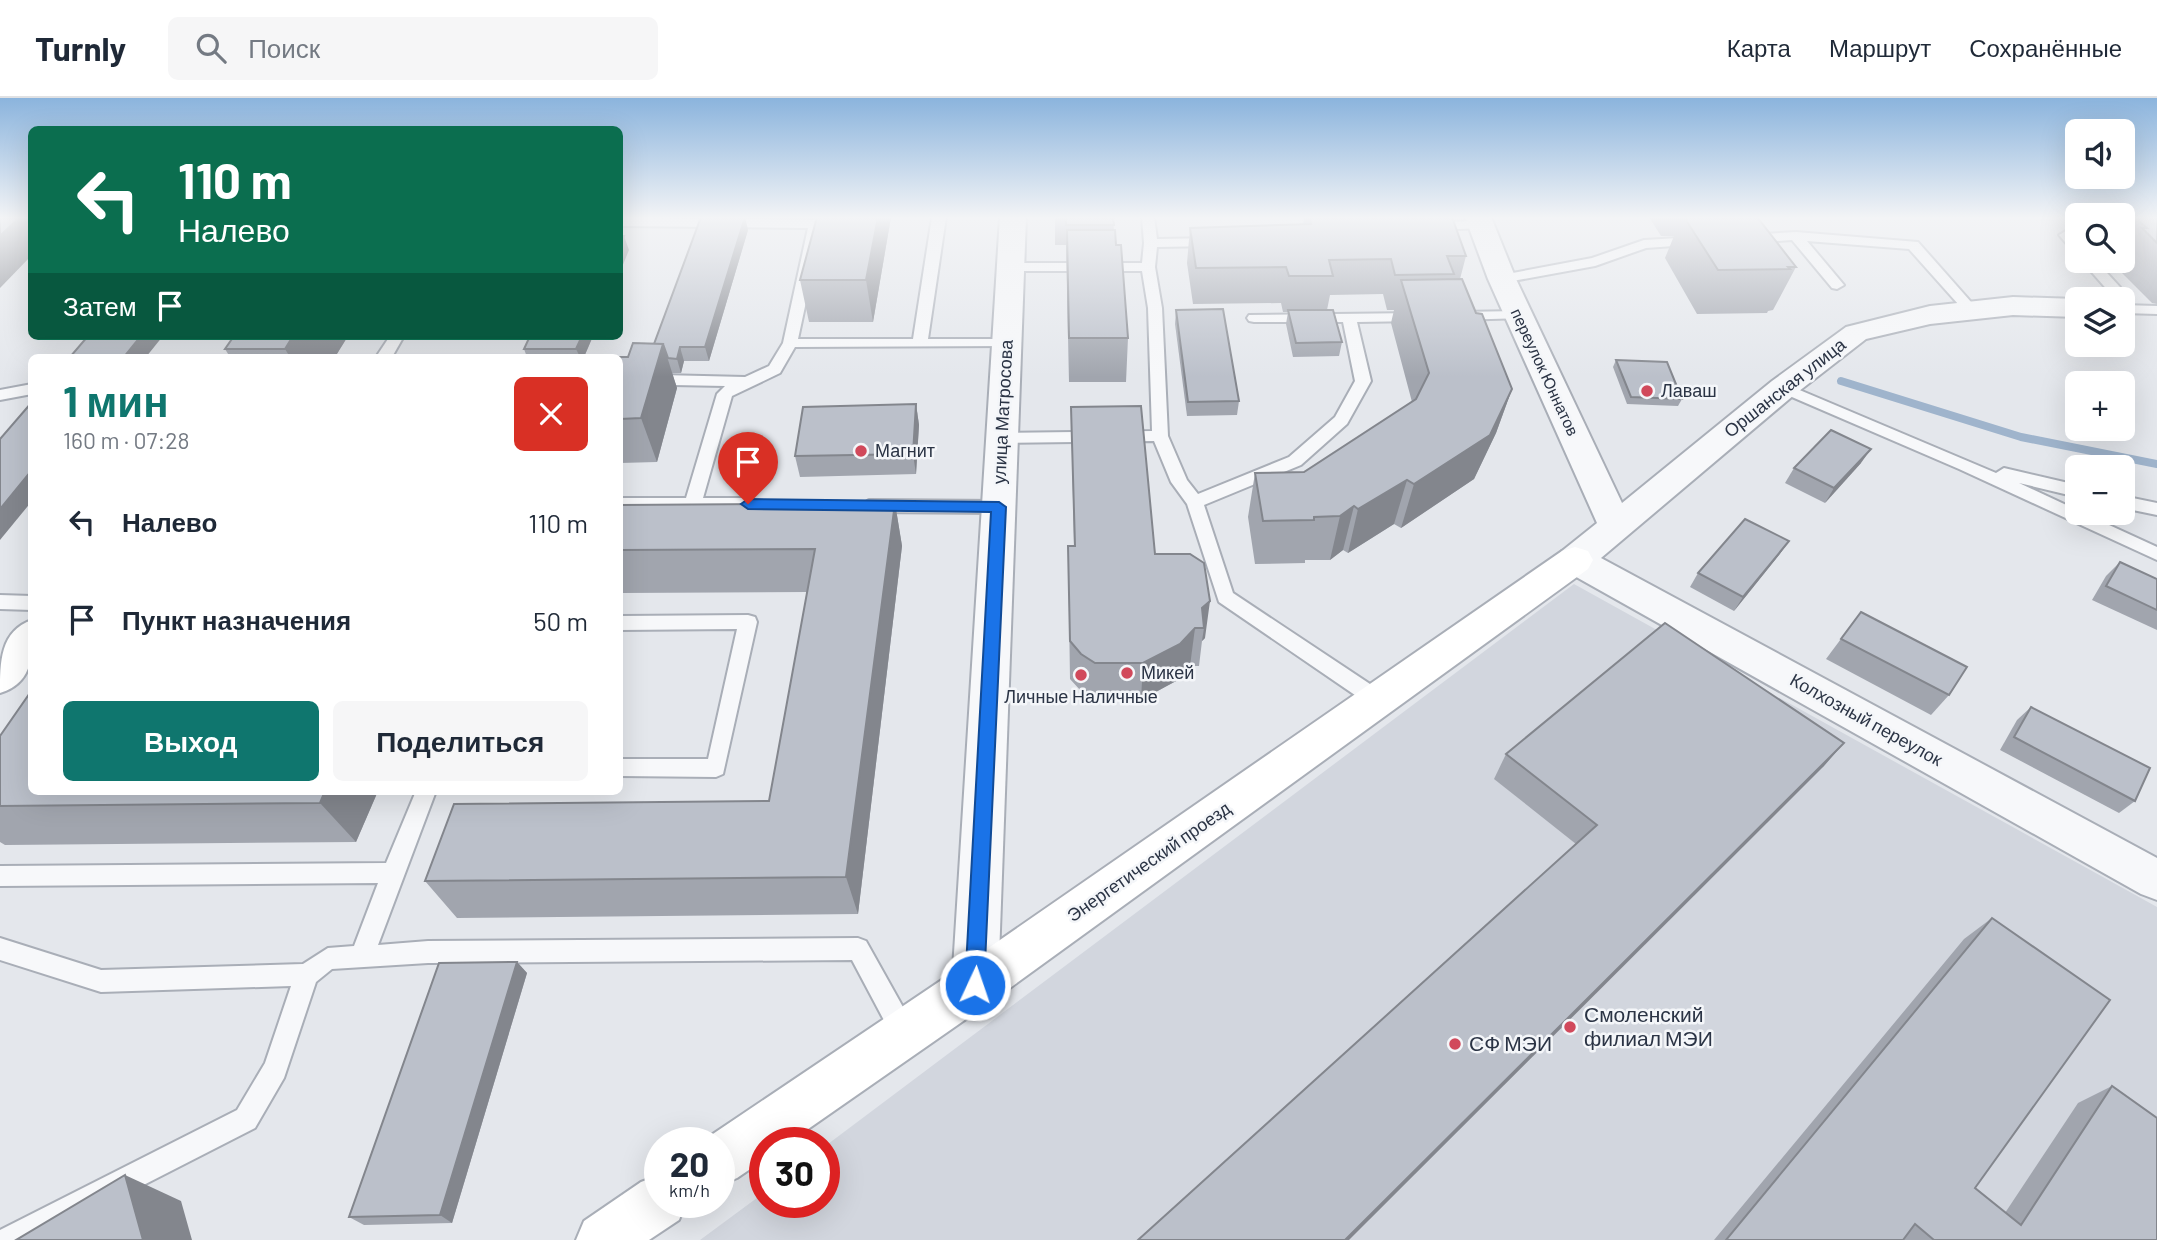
<!DOCTYPE html>
<html lang="ru">
<head>
<meta charset="utf-8">
<style>
  :root { --surface:#fff; --page:#f6f6f7; --text:#1f2937; --muted:#747a83; --line:#e0e1e3; --accent:#0f766e }
  body { margin:0; font-family:Barlow,sans-serif; background:var(--page); color:var(--text); height:100vh; display:flex; flex-direction:column; font-size:26px; white-space:nowrap }
  * { box-sizing:border-box; margin:0 }
  p { font-size:23px; color:var(--muted) }
  .icon { flex:none; width:38px; height:38px; fill:none; stroke:currentColor; stroke-width:2; stroke-linecap:round; stroke-linejoin:round }
  .map { position:relative; flex:1; overflow:hidden }
  .side { position:absolute; left:28px; top:256px; width:595px; height:441px; display:flex; flex-direction:column; background:var(--surface); border-radius:10px; box-shadow:0 7px 28px #0002 }
  .side>* { flex:none }
  .hud { position:absolute; left:28px; top:28px; width:595px; height:214px; border-radius:10px; box-shadow:0 7px 28px #0002; background:#0b6e4f; color:#fff; overflow:hidden }
  .fabs { position:absolute; left:2065px; top:21px; display:grid; gap:14px }
  .fabs a { display:grid; place-items:center; width:70px; height:70px; border-radius:10px; background:var(--surface); box-shadow:0 7px 28px #0002; font-size:35px }
  .speed { position:absolute; left:644px; top:1029px; display:flex; gap:14px; font-size:35px; font-weight:700; text-align:center }
  .speed>* { display:grid; place-content:center; width:91px; height:91px; border-radius:50%; background:var(--surface); box-shadow:0 7px 28px #0002; line-height:1 }
  .speed small { font-size:18px; font-weight:400 }
  .speed .limit { border:10px solid #d22; background:#fff; color:#111 }
  .pin { position:absolute; display:grid; place-items:center; width:60px; height:60px; color:#fff; margin:-72px -30px; border-radius:50% 50% 50% 0; rotate:-45deg; box-shadow:0 0 7px #0007 }
  .pin .icon { rotate:45deg }
  .me { position:absolute; width:77px; margin:-38px; rotate:3deg; stroke-linejoin:round; filter:drop-shadow(0 0 5px #0008) }
  .turn { display:flex; align-items:center; gap:24px; height:147px; padding:0 35px; font-size:32px }
  .turn .icon { width:91px; height:91px; stroke-width:2.5 }
  .turn b { display:block; font-size:49px; line-height:60px }
  .then { display:flex; align-items:center; height:66px; padding:0 35px; background:#0003; gap:14px; font-size:26px }
  .round { display:grid; place-items:center; flex:none; width:74px; height:74px; border-radius:10px; background:var(--page) }
  .summary { display:flex; align-items:center; justify-content:space-between; height:119px; padding:0 35px }
  h1 { font-size:42px; font-weight:700; line-height:52px; color:var(--accent) }
  .cta { display:flex; gap:14px; margin-top:auto; padding:14px 35px }
  .cta a { flex:1; height:80px; border-radius:10px; background:var(--accent); color:#fff; font-size:28px; font-weight:700; line-height:80px; text-align:center }
  .cta a+a { background:var(--page); color:var(--text) }
  ul { padding:0; list-style:none }
  li { display:flex; align-items:center; gap:21px; height:98px; padding:0 35px }
  li div { flex:1 }
  li b { display:block; font-size:26px }
  li em { font-style:normal }
  header { display:flex; align-items:center; gap:42px; box-sizing:border-box; height:98px; padding:0 35px; background:var(--surface); border-bottom:2px solid var(--line) }
  header strong { font-size:33px }
  nav { display:flex; gap:38px; margin-inline-start:auto; font-size:24px }
  .search { width:490px; height:63px; background:var(--page); display:flex; align-items:center; gap:18px; box-sizing:border-box; padding:0 24px; border-radius:10px; color:var(--muted); font-size:26px }
  .map>svg:first-child { display:block }
  .built { fill:#d2d6de }
  .lines { fill:none; stroke-linecap:round; stroke-linejoin:round }
  .stream { stroke:#9fb4cc; stroke-width:8 }
  .lane-casing { stroke:#a9aeb7; stroke-width:4 }
  .street-casing { stroke:#a9aeb7; stroke-width:4 }
  .secondary-casing { stroke:#a9aeb7; stroke-width:4 }
  .lane { fill:#f7f8fa; fill-rule:evenodd }
  .street { fill:#f7f8fa; fill-rule:evenodd }
  .secondary { fill:#fff; fill-rule:evenodd }
  .wall { fill:#a1a5ae }
  .shaded-wall { fill:#83868d }
  .building { fill:#bbc0ca; stroke:#83868d; stroke-width:2 }
  .route { fill:#1a73e8; stroke:#114b97; stroke-width:2 }
  .poi-dot { fill:#d1495b; stroke:#f4f6f9; stroke-width:2.5 }
  .labels { text-anchor:middle; stroke-width:5; stroke-linejoin:round; paint-order:stroke }
  .far-street-label { font-size:16px; fill:#2b3445; stroke:#f4f6f9 }
  .street-label { font-size:18px; fill:#2b3445; stroke:#f4f6f9 }
  .poi-label { font-size:18px; fill:#2b3445; stroke:#f4f6f9; text-anchor:start }
  .near-poi-label { font-size:21px; fill:#2b3445; stroke:#f4f6f9; text-anchor:start }
</style>
</head>
<body>
<header>
<strong>Turnly</strong>
<div class="search"><svg class="icon" aria-label="search" viewBox="0 0 24 24"><circle cx="10" cy="10" r="6"/><path d="M15 15l6 6"/></svg>Поиск</div>
<nav><a>Карта</a><a>Маршрут</a><a>Сохранённые</a></nav>
</header>
<div class="map">
<svg width="2157" height="1142" viewBox="0 0 2157 1142">
  <rect width="100%" height="100%" fill="#e4e7ec"/>
  <path class="built" d="M1574,486L2157,809V1142H700L765,1094V1104H824V1049Z"/>
  <g class="lines">
    <path class="stream" d="M1841,283L2021,339L2157,366"/>
    <defs>
      <g id="lane">
        <path d="M932,119H946L928,241H1006L1013,245L1011,248L795,249L780,275L732,298L703,400H744L753,406L750,410L620,412V400H686L717,296L725,288L620,286V276L745,279L769,268L783,245L808,130L620,128V120L815,122L822,129L798,241H913Z"/>
        <path d="M1142,119H1154L1157,141L1213,140L1220,144L1213,148L1157,149L1155,169L1162,210L1168,338L1187,382L1198,396L1289,359L1335,319L1355,283L1343,224H1254L1249,223L1247,220L1249,217L1418,215L1425,219L1418,223L1357,224L1371,283L1347,326L1301,367L1204,407L1233,495L1385,596L1388,602L1385,608L1378,610L1371,608L1219,504L1187,406L1171,384L1154,343L1002,345L994,340L1002,335L1152,333L1148,210L1142,173H1010L1003,169L1010,165H1142L1144,145Z"/>
        <path d="M1482,123L1489,127L1487,130L1430,132L1423,128L1430,124Z"/>
        <path d="M2066,133H2077V153L2072,152L2059,137Z"/>
        <path d="M1796,134L1918,144L1979,213L1972,217L1967,216L1909,151L1807,143L1844,187L1837,191L1832,190L1792,142L1747,145L1740,141L1747,137Z"/>
        <path d="M1696,139L1701,140V146L1646,150L1595,168L1502,185L1495,181L1502,177L1592,160L1644,142Z"/>
        <path d="M2082,163H2096L2120,189V195H2110Z"/>
        <path d="M2123,207L2157,208V216L2123,215Z"/>
        <path d="M1519,213L1524,214L1526,217L1524,220L1458,222L1451,218L1458,214Z"/>
        <path d="M390,238H404L392,259H376Z"/>
        <path d="M1783,285L1996,375L2004,370L2077,387V399L2019,385L2077,412V415H2083L2157,449V462L1959,371L1778,293L1775,290Z"/>
        <path d="M32,286V296L0,302V292Z"/>
        <path d="M2123,398L2157,405V417L2123,410Z"/>
        <path d="M869,402L999,403L1008,409L999,415L869,414L860,408Z"/>
        <path d="M0,497L32,498V512L0,511Z"/>
        <path d="M748,517L755,519L757,524L723,676L716,679L620,678V661H708L737,531L620,532V518Z"/>
        <path d="M416,693H436L378,847L428,843L858,840L866,843L913,927L916,935L913,943L904,947L895,943L852,862L428,865L332,871L316,884L284,980L255,1030L36,1142H0V1132L237,1012L265,965L291,888L101,894L0,862V840L101,872L303,866L328,850L354,848L378,785L0,788V768L386,765Z"/>
      </g>
      <g id="street">
        <path d="M1000,119H1026L998,887L992,903L975,909L958,903L952,887Z"/>
        <path d="M1465,119H1491L1516,181L1622,405L1772,283L1846,229L1930,208L2013,199L2077,201V219L2013,217L1930,226L1866,241L1794,297L1601,460L2157,760V802L2141,796L1562,471L1557,462L1562,453L1597,425L1488,181Z"/>
      </g>
      <g id="secondary">
        <path d="M1575,449L1588,453L1593,462L1588,471L992,903L788,1045H765V1061L737,1080L719,1088V1045L701,1044L958,871L1562,453Z"/>
        <path d="M32,522C32,553 36,584 0,595C0,564 0,533 32,522Z"/>
        <path d="M660,1077V1104H686L679,1122L649,1142H576L584,1123L641,1084Z"/>
      </g>
    </defs>
    <use href="#lane" class="lane-casing"/>
    <use href="#street" class="street-casing"/>
    <use href="#secondary" class="secondary-casing"/>
    <use href="#lane" class="lane"/>
    <use href="#street" class="street"/>
    <use href="#secondary" class="secondary"/>
  </g>
  <g class="wall">
    <path d="M891,119L873,224H809L800,182Z"/>
    <path d="M1055,119H1113L1114,132L1128,240L1126,284H1069L1066,147H1055Z"/>
    <path d="M1304,119H1452L1466,158L1460,181L1512,291L1496,335L1474,381L1401,430L1394,426L1348,455L1343,452L1330,462H1305V465L1255,466L1248,419L1255,375L1304,374L1412,304L1391,225L1394,212H1387L1383,196L1330,197L1327,212L1342,244L1339,258L1293,259L1286,226L1288,214H1283L1281,205L1193,206L1187,165L1190,130L1303,126Z"/>
    <path d="M1649,119H1757L1796,169L1773,212L1768,213L1767,215L1697,216L1665,160L1674,138H1661Z"/>
    <path d="M2070,119H2077V126Z"/>
    <path d="M2123,119H2157V206L2152,205L2114,167L2116,164L2115,163H2123Z"/>
    <path d="M748,132L709,263H684L681,275H672L677,290L657,364L620,365V259H628L654,246Z"/>
    <path d="M1176,212L1239,303L1237,317L1187,318L1175,226Z"/>
    <path d="M234,238H348L335,259H230L225,251Z"/>
    <path d="M593,238L584,259H527L524,251Z"/>
    <path d="M1616,262L1682,301L1678,308L1627,306L1613,269Z"/>
    <path d="M916,306L919,327L916,376L800,379L795,358Z"/>
    <path d="M1071,309L1155,456L1204,465L1205,540L1202,543L1199,568H1190L1176,583L1141,602H1095L1081,593L1070,581L1068,448H1074Z"/>
    <path d="M1861,365L1825,405L1785,385L1794,370Z"/>
    <path d="M895,405L902,448L858,816L457,820L425,783L769,703L807,494L620,495V407Z"/>
    <path d="M1789,443L1779,457L1734,513L1690,489L1698,475Z"/>
    <path d="M2120,464L2157,481V532L2092,502L2106,478Z"/>
    <path d="M1861,514L1949,597L1931,617L1826,561Z"/>
    <path d="M2031,609L2135,703L2119,715L2000,652L2017,622Z"/>
    <path d="M0,638L32,693H378L356,744L5,747L0,744Z"/>
    <path d="M1844,645L1823,669L1576,746L1494,681L1506,656Z"/>
    <path d="M1992,820L1975,1090L2005,1115L2078,1005L2112,988L2157,1142H1714L1964,841Z"/>
    <path d="M517,864L527,875L452,1125L364,1127L349,1119Z"/>
  </g>
  <g class="shaded-wall">
    <path d="M20,119H32V157L0,190V138Z"/>
    <path d="M745,119L748,132L709,263L705,249Z"/>
    <path d="M878,119H891L873,224L866,182Z"/>
    <path d="M624,138L629,152L620,174V148Z"/>
    <path d="M141,238H163L146,259H124Z"/>
    <path d="M293,238H348L335,259H290L285,251Z"/>
    <path d="M582,238H593L584,259H580L576,251Z"/>
    <path d="M663,246L677,290L657,364L641,320Z"/>
    <path d="M680,249L684,263L681,275L677,261Z"/>
    <path d="M1512,291L1496,335L1474,381L1401,430L1414,386Z"/>
    <path d="M916,306L919,327L916,376L913,356Z"/>
    <path d="M1871,351L1861,365L1825,405L1834,390Z"/>
    <path d="M32,372V403L0,442V411Z"/>
    <path d="M1407,382L1394,426L1348,455L1358,411Z"/>
    <path d="M895,405L902,448L858,816L846,779Z"/>
    <path d="M1354,408L1343,452L1330,462L1340,418Z"/>
    <path d="M1789,443L1779,457L1734,513L1743,499Z"/>
    <path d="M1210,503L1205,540L1202,543L1204,530L1202,510Z"/>
    <path d="M1195,530L1190,568L1176,583L1141,602L1143,565Z"/>
    <path d="M1844,645L1823,669L1349,1142H1345Z"/>
    <path d="M325,693H378L356,744L320,705Z"/>
    <path d="M517,864L527,875L452,1125L440,1117Z"/>
    <path d="M125,1077L181,1103L192,1142H143Z"/>
  </g>
  <g class="building">
    <path d="M12,119H20L0,138V120H10Z"/>
    <path d="M701,119H745L705,249H680L677,261L668,260L663,246H654Z"/>
    <path d="M817,119H878L866,182H800Z"/>
    <path d="M1066,119H1113L1114,127H1066Z"/>
    <path d="M1309,119H1452L1466,158H1447L1454,176L1395,177L1391,161L1329,162L1333,178H1289L1286,169L1196,170L1190,130L1311,126Z"/>
    <path d="M1684,119H1757L1796,169H1788L1790,171L1718,172Z"/>
    <path d="M2134,119H2157V145L2142,130H2147Z"/>
    <path d="M1067,132H1115L1116,147H1121L1128,240H1069Z"/>
    <path d="M620,138H624L620,148Z"/>
    <path d="M1462,181L1476,215L1482,216L1512,291L1490,337L1414,386L1407,382L1358,411L1354,408L1340,418L1314,419V422L1263,423L1255,375L1304,374L1416,301L1429,275L1401,182Z"/>
    <path d="M1223,211L1239,303L1188,304L1176,212Z"/>
    <path d="M1288,212H1333L1342,244L1296,245Z"/>
    <path d="M88,238H141L124,259H70Z"/>
    <path d="M234,238H293L285,251H225Z"/>
    <path d="M530,238H582L576,251H524Z"/>
    <path d="M633,245L663,246L641,320L620,321V259H628Z"/>
    <path d="M1616,262L1667,264L1682,301L1631,299Z"/>
    <path d="M32,304V372L0,411V341Z"/>
    <path d="M916,306L913,356L795,358L803,309Z"/>
    <path d="M1141,308L1155,456H1190L1204,465L1210,503L1202,510L1204,530H1195L1180,546L1143,565H1095L1081,556L1070,543L1068,448H1075L1071,309Z"/>
    <path d="M1831,332L1871,351L1834,390L1794,370Z"/>
    <path d="M895,405L846,779L425,783L454,706L769,703L815,451L620,452V407Z"/>
    <path d="M1745,421L1789,443L1743,499L1698,475Z"/>
    <path d="M2120,464L2157,481V512L2106,488Z"/>
    <path d="M1861,514L1967,569L1949,597L1841,541Z"/>
    <path d="M1665,525L1844,645L1345,1142H1138L1597,727L1506,656Z"/>
    <path d="M32,592V693H325L320,705L0,708V638Z"/>
    <path d="M2031,609L2150,670L2135,703L2014,639Z"/>
    <path d="M1992,820L2110,902L1975,1090L2021,1127L2112,988L2157,1020V1142H1934L1915,1126L1903,1142H1726Z"/>
    <path d="M517,864L440,1117L349,1119L439,865Z"/>
    <path d="M125,1077L143,1142H16Z"/>
  </g>
  <linearGradient id="sky" x2="0" y2="1"><stop stop-color="#8bb4dd"/><stop offset="0.43" stop-color="#f3f4f6"/><stop offset="1" stop-color="#f3f4f6" stop-opacity="0"/></linearGradient>
  <rect width="2157" height="279" fill="url(#sky)"/>
  <path class="route" d="M748,401L999,404L1006,409L984,887L982,894L975,897L968,894L965,887L991,414L748,411L741,406Z"/>
  <g class="poi-dot">
    <circle cx="1647" cy="293" r="7"/>
    <circle cx="861" cy="353" r="7"/>
    <circle cx="1127" cy="575" r="7"/>
    <circle cx="1081" cy="577" r="7"/>
    <circle cx="1570" cy="929" r="7"/>
    <circle cx="1455" cy="946" r="7"/>
  </g>
  <g class="labels">
    <g class="far-street-label">
      <text transform="translate(1545 274) rotate(65)" y="6">переулок Юннатов</text>
    </g>
    <g class="street-label">
      <text transform="translate(1785 290) rotate(-38)" y="6">Оршанская улица</text>
      <text transform="translate(1003 314) rotate(-87)" y="6">улица Матросова</text>
      <text transform="translate(1866 622) rotate(29)" y="6">Колхозный переулок</text>
      <text transform="translate(1149 764) rotate(-35)" y="6">Энергетический проезд</text>
    </g>
    <g class="poi-label">
      <text x="1661" y="299">Лаваш</text>
      <text x="875" y="359">Магнит</text>
      <text x="1141" y="581">Микей</text>
      <text x="1081" y="605" text-anchor="middle">Личные Наличные</text>
    </g>
    <g class="near-poi-label">
      <text x="1584" y="924">Смоленский<tspan x="1584" dy="24">филиал МЭИ</tspan></text>
      <text x="1469" y="953">СФ МЭИ</text>
    </g>
  </g>
</svg>
<div class="fabs">
<a><svg class="icon" aria-label="sound" viewBox="0 0 24 24"><path d="M4 9h4l5-4v14l-5-4H4zM17 9q2 3 0 6"/></svg></a>
<a><svg class="icon" aria-label="search" viewBox="0 0 24 24"><circle cx="10" cy="10" r="6"/><path d="M15 15l6 6"/></svg></a>
<a><svg class="icon" aria-label="layers" viewBox="0 0 24 24"><path d="M12 4l9 5-9 5-9-5zM3 14l9 5 9-5"/></svg></a>
<a>+</a>
<a>−</a>
</div>
<div class="speed"><div>20<small>km/h</small></div><div class="limit">30</div></div>
<div class="pin" style="left:748px;top:406px;background:#d93025"><svg class="icon" aria-label="arrive" viewBox="0 0 24 24"><path d="M6 21V4h12l-3 4 3 4H6"/></svg></div>
<svg class="me" style="left:975px;top:887px" viewBox="-20 -20 40 40"><circle r="17" fill="#1a73e8" stroke="#fff" stroke-width="3"/><path d="M0-11L8 9 0 5-8 9z" fill="#fff"/></svg>
<div class="hud">
<div class="turn"><svg class="icon" aria-label="left" viewBox="0 0 24 24"><path d="M17 20v-9H6M10 6l-5 5 5 5"/></svg><div><b>110 m</b>Налево</div></div>
<div class="then">Затем<svg class="icon" aria-label="arrive" viewBox="0 0 24 24"><path d="M6 21V4h12l-3 4 3 4H6"/></svg></div>
</div>
<section class="side">
<div class="summary"><div><h1>1 мин</h1><p>160 m · 07:28</p></div><a class="round" style="background:#d93025;color:#fff"><svg class="icon" aria-label="close" viewBox="0 0 24 24"><path d="M6 6l12 12M18 6L6 18"/></svg></a></div>
<ul>
<li><svg class="icon" aria-label="left" viewBox="0 0 24 24"><path d="M17 20v-9H6M10 6l-5 5 5 5"/></svg><div><b>Налево</b></div><em>110 m</em></li>
<li><svg class="icon" aria-label="arrive" viewBox="0 0 24 24"><path d="M6 21V4h12l-3 4 3 4H6"/></svg><div><b>Пункт назначения</b></div><em>50 m</em></li>
</ul>
<div class="cta"><a>Выход</a><a>Поделиться</a></div>
</section>
</div>
</body>
</html>
